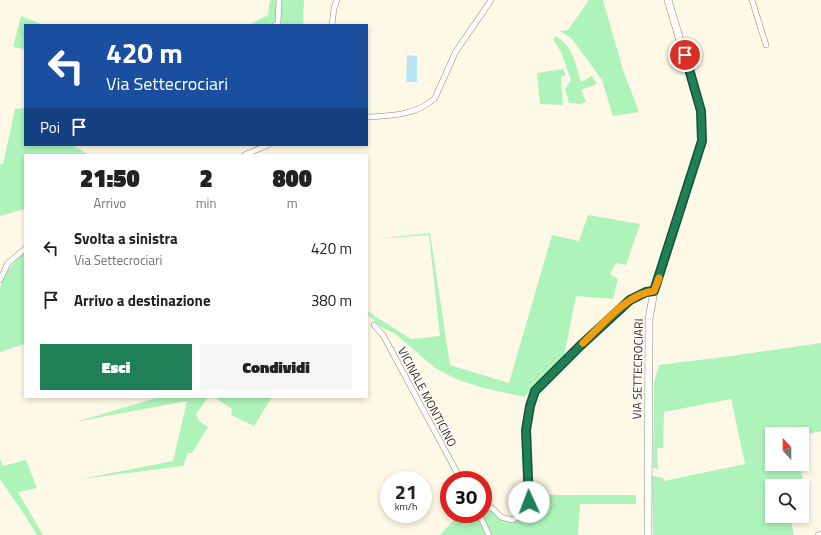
<!DOCTYPE html>
<html lang="it">
<head>
<meta charset="utf-8">
<style>
  :root { --surface:#fff; --page:#f6f6f6; --text:#222; --muted:#767676; --accent:#1f8058 }
  body { margin:0; font-family:"Titillium Web",sans-serif; background:var(--page); color:var(--text); height:100vh; display:flex; flex-direction:column; font-size:15px; white-space:nowrap }
  * { box-sizing:border-box; margin:0 }
  p { font-size:13px; color:var(--muted) }
  .icon { flex:none; width:22px; height:22px; fill:none; stroke:currentColor; stroke-width:2; stroke-linecap:round; stroke-linejoin:round }
  .map { position:relative; flex:1; overflow:hidden }
  .panel { position:absolute; left:24px; top:154px; width:344px; height:244px; display:flex; flex-direction:column; background:var(--surface); border-radius:0px; box-shadow:0 2px 6px #0003 }
  .panel>* { flex:none }
  .guide { position:absolute; left:24px; top:24px; width:344px; height:122px; border-radius:0px; box-shadow:0 2px 6px #0003; background:#1a4fa0; color:#fff; overflow:hidden }
  .needle { width:26px; rotate:339deg }
  .controls { position:absolute; left:765px; top:427px; display:grid; gap:8px }
  .controls a { display:grid; place-items:center; width:44px; height:44px; border-radius:0px; background:var(--surface); box-shadow:0 2px 6px #0003; font-size:20px }
  .speed { position:absolute; left:380px; top:471px; display:flex; gap:8px; font-size:20px; font-weight:700; text-align:center }
  .speed>* { display:grid; place-content:center; width:52px; height:52px; border-radius:50%; background:var(--surface); box-shadow:0 2px 6px #0003; line-height:1 }
  .speed small { font-size:10px; font-weight:400 }
  .speed .limit { border:6px solid #d22; background:#fff; color:#111 }
  .pin { position:absolute; display:grid; place-items:center; width:34px; height:34px; color:#fff; margin:-17px; border:2px solid #fff; border-radius:50%; box-shadow:0 1px 4px #0007 }
  .me { position:absolute; width:44px; margin:-22px; rotate:358deg; stroke-linejoin:round; filter:drop-shadow(0 0 3px #0008) }
  .turn { display:flex; align-items:center; gap:14px; height:84px; padding:0 16px; font-size:18px }
  .turn .icon { width:52px; height:52px; stroke-width:2.5 }
  .turn b { display:block; font-size:28px; line-height:34px }
  .then { display:flex; align-items:center; height:38px; padding:0 16px; background:#0003; gap:8px; font-size:15px }
  .eta { display:flex; justify-content:space-evenly; align-items:center; height:68px; text-align:center }
  .eta b { font-size:24px; font-weight:800; line-height:28px }
  .primary-button { display:flex; gap:8px; margin-top:auto; padding:8px 16px }
  .primary-button a { flex:1; height:46px; border-radius:0px; background:var(--accent); color:#fff; font-size:16px; font-weight:800; line-height:46px; text-align:center }
  .primary-button a+a { background:var(--page); color:var(--text) }
  ul { padding:0; list-style:none }
  li { display:flex; align-items:center; gap:12px; height:52px; padding:0 16px }
  li div { flex:1 }
  li b { display:block; font-size:15px }
  li em { font-style:normal }
  .map>svg:first-child { display:block }
  .green { fill:#aef3ba }
  .water { fill:#bae5f5 }
  .lines { fill:none; stroke-linecap:round; stroke-linejoin:round }
  .street-casing { stroke:#948a71; stroke-width:6 }
  .secondary-casing { stroke:#948a71; stroke-width:8 }
  .street { stroke:#fff; stroke-width:5 }
  .secondary { stroke:#fff; stroke-width:7 }
  .route-casing { stroke:#145339; stroke-width:10 }
  .route { stroke:#1f8058; stroke-width:7 }
  .slow { stroke:#f59e0b; stroke-width:7 }
  .labels { text-anchor:middle; stroke-width:3; stroke-linejoin:round; paint-order:stroke }
  .street-label { font-size:12px; fill:#2d291f; stroke:#fff }
</style>
</head>
<body>
<div class="map">
<svg width="821" height="535" viewBox="0 0 821 535">
  <rect width="100%" height="100%" fill="#fef8e7"/>
  <g class="green">
    <path d="M270,0H304L303,25H249L268,15Z"/>
    <path d="M589,0H603L623,70L639,112L613,116L602,80L572,39L560,31L568,30Z"/>
    <path d="M21,16L44,25H25V49L13,47Z"/>
    <path d="M556,36C574,48 575,62 581,82L592,76L597,84L581,90L586,102L580,104L569,103L565,89L571,80L561,52L553,39Z"/>
    <path d="M563,69L566,75L561,77L563,105L540,104L537,73Z"/>
    <path d="M25,108V145H72L90,155H25V209L0,216V164H3L15,109Z"/>
    <path d="M588,215L640,224L626,265L616,263L610,274L618,279L613,299L576,296L564,356L524,397L484,388L458,380L435,368L394,333L381,327L367,314V311L411,339L440,336L429,235L375,239L430,233L450,365L509,383L552,235L579,241Z"/>
    <path d="M25,252V344L0,352V289C4,272 13,263 25,252Z"/>
    <path d="M821,343V431L802,435V434H772V464H800L805,493H802V486H772V516H790L794,535H653L652,476L663,478L664,481L745,464L731,399L664,412L663,448H657L658,469L653,468L654,383L659,365L731,356Z"/>
    <path d="M160,397H208L196,414L199,421L208,427L192,453H188L183,466L81,479L173,461L187,401L75,422Z"/>
    <path d="M214,397H272L254,426L231,415L232,409Z"/>
    <path d="M0,459L3,466L26,460L37,488L18,492L43,535H37L26,517L0,479Z"/>
    <path d="M533,495H636V504H580L578,535H491L480,514H483V508C493,510 501,518 511,522C526,516 528,510 533,495Z"/>
    <path d="M460,514H477L486,535H440Z"/>
  </g>
  <path class="water" d="M407,55L417,56V82H406Z"/>
  <g class="lines">
    <defs>
      <g id="street">
        <path d="M752,0L766,45"/>
        <path d="M275,25L278,24L279,0"/>
        <path d="M332,25L334,8L337,0"/>
        <path d="M367,117C390,116 418,115 435,98L455,53L491,0"/>
        <path d="M244,155L268,145"/>
        <path d="M0,280L8,263L25,249"/>
        <path d="M374,325L383,335L461,480"/>
        <path d="M483,506L492,508L501,517L512,520L521,516L529,502L526,430L530,406L535,391L580,345L630,300L646,291H654"/>
        <path d="M479,514L489,535"/>
        <path d="M818,535L821,534"/>
      </g>
      <path id="secondary" d="M648,535L649,319L654,291L702,141L701,111L668,0"/>
    </defs>
    <use href="#street" class="street-casing"/>
    <use href="#secondary" class="secondary-casing"/>
    <use href="#street" class="street"/>
    <use href="#secondary" class="secondary"/>
  </g>
  <g class="lines">
    <defs>
      <path id="route" d="M529,502L526,430L530,406L535,391L580,346L630,300L646,292L654,291L702,141L701,111L685,55"/>
    </defs>
    <use href="#route" class="route-casing"/>
    <use href="#route" class="route"/>
    <path class="slow" d="M583,343C602,325 628,293 654,291L659,278"/>
  </g>
  <g class="labels">
    <g class="street-label">
      <text transform="translate(638 369) rotate(-89)" y="4">VIA SETTECROCIARI</text>
      <text transform="translate(427 397) rotate(62)" y="4">VICINALE MONTICINO</text>
    </g>
  </g>
</svg>
<div class="controls">
<a><svg class="needle" viewBox="-14 -14 28 28"><path d="M0-13l5 13h-10z" fill="#e53935"/><path d="M0 13l5-13h-10z" fill="#767676"/></svg></a>
<a><svg class="icon" aria-label="search" viewBox="0 0 24 24"><circle cx="10" cy="10" r="6"/><path d="M15 15l6 6"/></svg></a>
</div>
<div class="speed"><div>21<small>km/h</small></div><div class="limit">30</div></div>
<div class="pin" style="left:685px;top:55px;background:#d93025"><svg class="icon" aria-label="arrive" viewBox="0 0 24 24"><path d="M6 21V4h12l-3 4 3 4H6"/></svg></div>
<svg class="me" style="left:529px;top:502px" viewBox="-20 -20 40 40"><circle r="19" fill="#fff"/><path d="M0-13L10 11 0 6-10 11z" fill="#1f8058"/></svg>
<div class="guide">
<div class="turn"><svg class="icon" aria-label="left" viewBox="0 0 24 24"><path d="M17 20v-9H6M10 6l-5 5 5 5"/></svg><div><b>420 m</b>Via Settecrociari</div></div>
<div class="then">Poi<svg class="icon" aria-label="arrive" viewBox="0 0 24 24"><path d="M6 21V4h12l-3 4 3 4H6"/></svg></div>
</div>
<section class="panel">
<div class="eta">
<div><b>21:50</b><p>Arrivo</p></div>
<div><b>2</b><p>min</p></div>
<div><b>800</b><p>m</p></div>
</div>
<ul>
<li><svg class="icon" aria-label="left" viewBox="0 0 24 24"><path d="M17 20v-9H6M10 6l-5 5 5 5"/></svg><div><b>Svolta a sinistra</b><p>Via Settecrociari</p></div><em>420 m</em></li>
<li><svg class="icon" aria-label="arrive" viewBox="0 0 24 24"><path d="M6 21V4h12l-3 4 3 4H6"/></svg><div><b>Arrivo a destinazione</b></div><em>380 m</em></li>
</ul>
<div class="primary-button"><a>Esci</a><a>Condividi</a></div>
</section>
</div>
</body>
</html>
